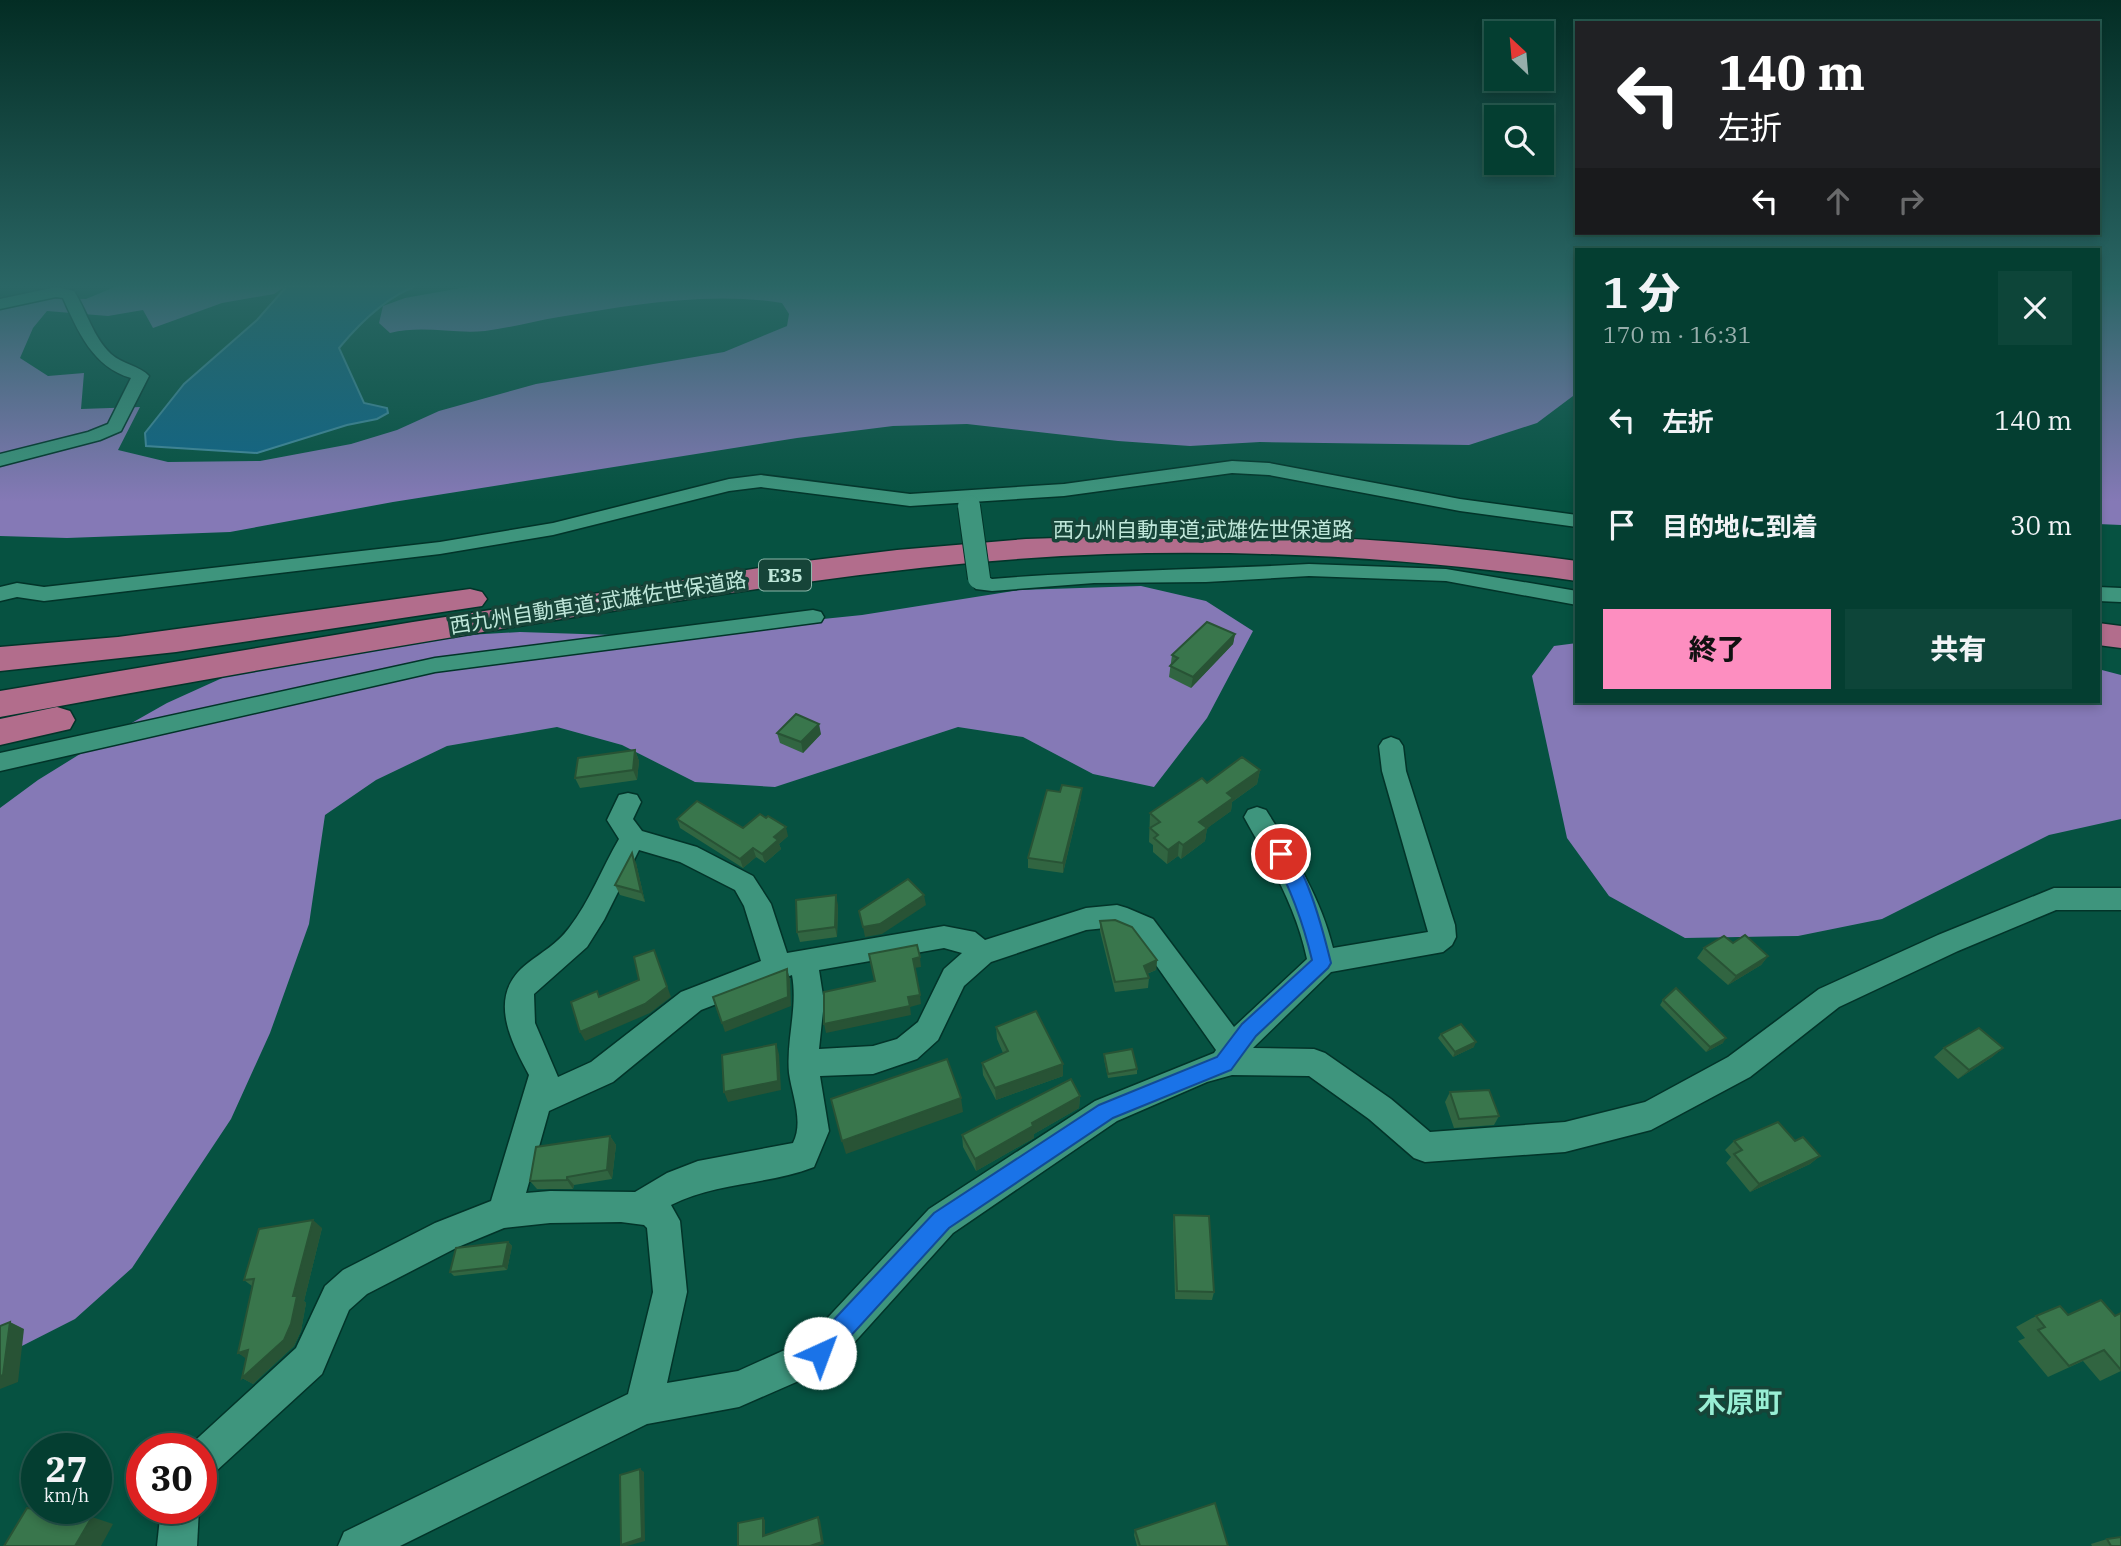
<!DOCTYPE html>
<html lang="ja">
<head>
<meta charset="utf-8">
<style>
  :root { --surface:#043e31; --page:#0d4539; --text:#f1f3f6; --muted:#97aeab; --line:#25574d; --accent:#fd8ec0 }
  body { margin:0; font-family:"IBM Plex Serif","Noto Sans JP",serif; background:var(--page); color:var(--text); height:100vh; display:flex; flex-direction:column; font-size:26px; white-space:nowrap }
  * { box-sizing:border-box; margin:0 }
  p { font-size:23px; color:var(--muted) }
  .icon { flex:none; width:38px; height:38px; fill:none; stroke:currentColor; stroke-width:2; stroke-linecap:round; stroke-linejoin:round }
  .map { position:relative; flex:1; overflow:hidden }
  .details { position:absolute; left:1575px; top:248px; width:525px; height:455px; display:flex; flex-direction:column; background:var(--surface); border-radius:0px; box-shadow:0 4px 10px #0003,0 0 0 2px var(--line) }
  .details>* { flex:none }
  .banner { position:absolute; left:1575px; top:21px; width:525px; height:214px; border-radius:0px; box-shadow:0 4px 10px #0003,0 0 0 2px var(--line); background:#202124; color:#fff; overflow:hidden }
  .needle { width:46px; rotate:334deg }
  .buttons { position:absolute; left:1484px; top:21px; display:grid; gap:14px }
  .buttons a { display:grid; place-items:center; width:70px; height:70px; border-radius:0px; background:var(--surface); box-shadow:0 4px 10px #0003,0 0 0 2px var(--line); font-size:35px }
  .speed { position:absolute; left:21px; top:1433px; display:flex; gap:14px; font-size:35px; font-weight:700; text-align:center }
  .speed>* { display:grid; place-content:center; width:91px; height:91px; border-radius:50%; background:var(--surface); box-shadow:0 4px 10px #0003,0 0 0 2px var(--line); line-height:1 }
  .speed small { font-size:18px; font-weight:400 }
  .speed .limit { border:10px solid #d22; background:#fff; color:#111 }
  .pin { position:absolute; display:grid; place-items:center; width:60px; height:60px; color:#fff; margin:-30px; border:4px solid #fff; border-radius:50%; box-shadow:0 2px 7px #0007 }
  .me { position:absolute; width:77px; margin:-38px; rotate:43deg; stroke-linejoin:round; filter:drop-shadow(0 0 5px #0008) }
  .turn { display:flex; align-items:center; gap:24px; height:147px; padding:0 28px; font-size:32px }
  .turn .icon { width:91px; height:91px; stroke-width:2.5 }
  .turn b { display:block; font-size:49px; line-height:60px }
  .lanes { display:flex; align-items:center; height:66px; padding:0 28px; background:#0003; justify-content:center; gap:35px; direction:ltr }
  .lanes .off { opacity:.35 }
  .round { display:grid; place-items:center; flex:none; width:74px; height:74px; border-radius:0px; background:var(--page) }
  .overview { display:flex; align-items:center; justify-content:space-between; height:119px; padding:0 28px }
  h1 { font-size:42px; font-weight:800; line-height:52px }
  .button { display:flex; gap:14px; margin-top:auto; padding:14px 28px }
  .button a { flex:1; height:80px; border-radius:0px; background:var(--accent); color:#111; font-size:28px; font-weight:800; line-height:80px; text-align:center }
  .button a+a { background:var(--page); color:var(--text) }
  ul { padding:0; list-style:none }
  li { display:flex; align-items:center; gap:21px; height:105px; padding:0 28px }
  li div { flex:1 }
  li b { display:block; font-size:26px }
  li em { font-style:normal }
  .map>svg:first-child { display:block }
  .forest { fill:#8579b6 }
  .water { fill:#106588; stroke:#448ca1; stroke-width:2 }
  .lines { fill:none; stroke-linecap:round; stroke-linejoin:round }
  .street-casing { stroke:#023429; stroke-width:3 }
  .highway-casing { stroke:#023429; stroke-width:3 }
  .street { fill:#3e957d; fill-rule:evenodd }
  .highway { fill:#b26d8c; fill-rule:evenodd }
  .street-bridge-casing { stroke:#023429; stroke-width:24; stroke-linecap:butt }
  .street-bridge { stroke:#3e957d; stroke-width:22 }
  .wall { fill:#316541 }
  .shaded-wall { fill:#285335 }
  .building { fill:#39764c; stroke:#285335; stroke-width:2 }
  .route { fill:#1a73e8; stroke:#114b97; stroke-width:2 }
  .labels { text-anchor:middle; stroke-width:7; stroke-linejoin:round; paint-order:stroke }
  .shield { fill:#164438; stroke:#8cb6a9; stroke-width:2 }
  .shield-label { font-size:19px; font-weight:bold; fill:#bfe7da }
  .street-label { font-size:21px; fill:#bfe7da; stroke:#164438 }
  .near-quarter-label { font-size:28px; font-weight:bold; fill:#98eed4; stroke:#164438 }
</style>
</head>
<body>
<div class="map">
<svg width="2121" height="1546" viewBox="0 0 2121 1546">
  <rect width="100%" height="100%" fill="#065241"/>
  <g class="forest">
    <path d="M117,286H286L274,294L222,303L153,328L143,310L108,316L47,311L33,328L20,358L48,376L84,373L81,409L140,407L118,450L168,462L260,461L351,444L397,430L439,411L536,384L724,352L787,326L789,314L782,303C709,291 631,305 559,317C534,321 510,328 485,331C453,334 422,325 390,333L379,323L383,306L405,298L472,286H1577V393L1537,423L1469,445L1260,442L1190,446L1118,441L967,424L893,426L797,438L393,502L230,532L67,538L0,536V302L39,298L86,299Z"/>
    <path d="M2098,286H2121V525L2098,524Z"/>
    <path d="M1141,586L1206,601L1253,631L1207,718L1154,787L1093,774L1023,737L958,727L775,787L695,782L622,745L557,727L447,746L376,780L325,815L309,924L270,1033L231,1119L132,1268L75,1319L14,1350L0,1349V808L38,780L114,733L167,703L231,674L417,638L520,632L613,635L714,630L862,615L1019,590Z"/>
    <path d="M1577,643V702H2098V669L2121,675V819L2049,835L1882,919L1798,936L1685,938L1609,896L1567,838L1532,676L1554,646Z"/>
  </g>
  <path class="water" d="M287,286H417C387,296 359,324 339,348L364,403L387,408L388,413L377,419L347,425L257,453L146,446L145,433L184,384L257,320Z"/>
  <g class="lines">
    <defs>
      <g id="street">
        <path d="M56,287L74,291C87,312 93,337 111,354C122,364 140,366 149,376L121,431L100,440L0,466V454L88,432L108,424L131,378C93,367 78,332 63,298L56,297L0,309V299Z"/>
        <path d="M1232,461L1269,463L1460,499L1577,515V527L1460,511L1269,475L1232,473L1064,496L910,506L761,487L729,491L553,535L440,554L44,601L17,597L0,601V587L17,583L44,587L440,542L553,523L729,479L761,475L910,494L1064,484Z"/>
        <path d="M1309,564L1446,569L1577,591V605L1446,581L1309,576L1206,582L1094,583L992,591L976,589L969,578L972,573L979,572L992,579C1098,570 1203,570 1309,564Z"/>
        <path d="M2098,587L2121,588V602L2098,601Z"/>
        <path d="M813,610L821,612L824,617L821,622L435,672L0,771V753L435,658Z"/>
        <path d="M1391,737L1399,740L1403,746L1406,771L1455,925L1456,937L1452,945L1443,952L1331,972L1253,1048L1314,1049L1325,1053L1391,1099L1430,1132L1565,1122L1645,1102L1728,1057L1819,989L1938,935L2054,888H2121V910H2056L1958,951L1839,1007L1750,1077L1651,1130L1565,1152L1425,1162L1414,1158L1369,1119L1309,1076L1232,1075L1207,1082L1117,1121L953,1233L833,1366L739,1407L647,1424L400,1546H338L344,1532L628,1394L653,1292L647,1228L644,1225L621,1222L550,1223L504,1228L458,1247L367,1294L349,1310L322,1374L214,1473L201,1479V1449H187L188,1447L296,1348L325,1286L343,1270L435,1223L491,1201L529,1075C509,1038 487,994 528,963C542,952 557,944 569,928C590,901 602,868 619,839L607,820L619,795L628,793L637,795L641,802L633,819L642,831L697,847L753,876L771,904L787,953L944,926L975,932L985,940L1086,908L1117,905L1127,908L1153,919L1234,1027L1307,959C1296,906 1270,864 1244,817L1248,810L1257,807L1266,810C1293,853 1321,898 1333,948L1428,932L1382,771L1379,746L1383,740ZM639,850L680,862L735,890L744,906L761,961L681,992L591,1062L558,1077L535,1023L534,994L587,947L604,920ZM1115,927L1133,935L1144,948L1216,1050L1214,1053L1095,1101L929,1209L807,1340L738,1371L667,1383L687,1292L680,1221L671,1205C716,1182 768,1185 814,1167L829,1131L820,1076L873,1074L917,1059L938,1040L964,986L991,962L1086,930ZM944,948L962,953L944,969L918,1022L897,1039L873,1046L819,1049L824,1002L819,970ZM792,975C798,1008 786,1040 789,1073C792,1095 804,1122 793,1143L698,1161L667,1173L635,1192L550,1191L526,1193L549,1111L613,1082L701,1010Z"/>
        <path d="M161,1508H199L197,1546H157Z"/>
      </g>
      <g id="highway">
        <path d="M1184,534C1316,534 1446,543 1577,561V581C1420,559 1264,549 1107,554C936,560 767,587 599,613C399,645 199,680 0,717V691L413,622L798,562L897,550L1026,539Z"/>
        <path d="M470,589L482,592L487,599L482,606L176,652L0,671V647L118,637Z"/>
        <path d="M2098,623L2121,626V648L2098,645Z"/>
        <path d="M57,707L70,711L75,720L70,729L0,745V719Z"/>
      </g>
    </defs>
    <use href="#street" class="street-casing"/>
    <use href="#highway" class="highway-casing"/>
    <use href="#street" class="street"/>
    <use href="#highway" class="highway"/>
    <defs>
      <path id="street-bridge" d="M969,506L979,578"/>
    </defs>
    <use href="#street-bridge" class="street-bridge-casing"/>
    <use href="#street-bridge" class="street-bridge"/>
  </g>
  <g class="wall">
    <path d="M1235,634L1233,644L1191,688L1169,677L1172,655Z"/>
    <path d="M777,733L821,734L803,753L780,743Z"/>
    <path d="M635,750L639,761L637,780L580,788L575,778Z"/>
    <path d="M1260,770L1257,784L1232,802L1231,811L1207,828L1205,841L1181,859L1178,856L1167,864L1153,852V845L1149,842L1150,813L1207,783Z"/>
    <path d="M1081,798L1063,873L1028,868V858Z"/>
    <path d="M677,819L743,828L788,836L779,844L781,849L765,863L756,857L743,868L680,828Z"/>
    <path d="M636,863L645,902L620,895L615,885Z"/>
    <path d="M838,905L837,937L800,942L797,932Z"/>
    <path d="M1100,921L1157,960L1156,970L1147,974L1149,978L1148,988L1115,992L1100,931Z"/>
    <path d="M1733,943L1768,956L1761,965L1728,985L1697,958L1704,948Z"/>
    <path d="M1663,1000L1723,1043L1706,1052L1660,1005Z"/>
    <path d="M996,1027L1063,1064V1076L996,1100L983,1075L982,1063L1003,1053L997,1039Z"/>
    <path d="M1441,1034L1474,1047L1453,1057L1438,1038Z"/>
    <path d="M1944,1048H2003L1992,1057L1958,1079L1934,1057Z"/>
    <path d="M1104,1054L1137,1069V1074L1108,1078L1104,1059Z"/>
    <path d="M1450,1092L1499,1116L1494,1125L1454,1128L1445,1102Z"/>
    <path d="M1080,1096L1079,1108L1034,1134V1138L976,1171L963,1147L962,1135Z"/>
    <path d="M610,1136L616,1145L612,1179L574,1185L573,1189H537L530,1181Z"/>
    <path d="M1734,1141H1795L1820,1156L1810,1164L1750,1192L1726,1163L1731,1157L1725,1150Z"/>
    <path d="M1174,1215L1214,1292L1212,1300L1175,1299L1173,1223Z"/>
    <path d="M322,1228L304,1301L306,1303L301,1331L294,1346L253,1384L242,1378L247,1358L238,1353L252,1286L244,1280Z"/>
    <path d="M508,1242L512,1246L507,1270L454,1276L450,1272Z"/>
    <path d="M2121,1313V1371L2100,1381L2083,1361L2048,1377L2018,1341L2025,1338L2016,1327L2036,1316H2115Z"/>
    <path d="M1135,1530L1228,1546H1137L1134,1535Z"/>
    <path d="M2107,1539L2121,1546H2092L2091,1544Z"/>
  </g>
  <g class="shaded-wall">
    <path d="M1235,634L1233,644L1191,688L1193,677Z"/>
    <path d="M819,724L821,734L803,753L801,742Z"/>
    <path d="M635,750L639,761L637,780L633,770Z"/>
    <path d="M1260,770L1257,784L1232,802L1231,811L1198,835L1199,822L1227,793Z"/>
    <path d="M1082,788L1081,798L1063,873V863Z"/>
    <path d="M786,827L788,836L779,844L781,849L765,863L762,854L774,837Z"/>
    <path d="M1207,828L1205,841L1181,859L1183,845Z"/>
    <path d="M1179,842L1178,856L1167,864L1168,850Z"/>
    <path d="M753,848L756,857L743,868L740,859Z"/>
    <path d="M632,853L636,863L645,902L641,892Z"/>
    <path d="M836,895L838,905L837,937L835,927Z"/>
    <path d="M924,895L926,905L882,934L865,937L863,927Z"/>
    <path d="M654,950L671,997L650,1013L585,1041L580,1032L645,1004Z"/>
    <path d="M1768,956L1761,965L1728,985L1736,976Z"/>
    <path d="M920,957L921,967L914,968L913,959Z"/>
    <path d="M1157,960L1156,970L1143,975L1144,966Z"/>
    <path d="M787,969L790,979L791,1006L725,1032L722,1023Z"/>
    <path d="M920,995L921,1004L910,1007L908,997Z"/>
    <path d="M910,1006L911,1015L826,1033L824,1024Z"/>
    <path d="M1726,1038L1723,1043L1706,1052L1710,1047Z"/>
    <path d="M1476,1042L1474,1047L1453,1057L1455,1052Z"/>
    <path d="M776,1044L779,1054L781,1090L728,1102L724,1092Z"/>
    <path d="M2003,1048L1992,1057L1958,1079L1969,1070Z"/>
    <path d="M1063,1064V1076L996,1100L995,1088Z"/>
    <path d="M1080,1096L1079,1108L1034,1134V1138L976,1171L975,1159L1032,1123Z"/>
    <path d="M961,1098L963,1112L846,1154L842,1141Z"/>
    <path d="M610,1136L616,1145L612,1179L607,1170Z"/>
    <path d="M1820,1156L1810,1164L1750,1192L1759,1184Z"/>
    <path d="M567,1177L574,1185L573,1189L567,1180Z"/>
    <path d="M313,1220L322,1228L304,1301L306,1303L301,1331L294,1346L253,1384L242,1378L293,1296Z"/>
    <path d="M508,1242L512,1246L507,1270L503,1266Z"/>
    <path d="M10,1322L24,1329L18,1382L0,1389V1376Z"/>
    <path d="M248,1350V1360L238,1353Z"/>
    <path d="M640,1469L644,1472L645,1541L627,1546H623L621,1545Z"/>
    <path d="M92,1517L113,1524L101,1546H75Z"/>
    <path d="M818,1517L820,1520L824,1544L818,1546H810Z"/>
    <path d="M763,1518L765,1520V1538L763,1536Z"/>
  </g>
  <g class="building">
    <path d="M1207,622L1235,634L1193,677L1170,666L1178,658L1172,655Z"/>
    <path d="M796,714L819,724L801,742L777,733Z"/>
    <path d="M635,750L633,770L575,778L578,758Z"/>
    <path d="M1242,757L1260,770L1227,793L1233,798L1199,822L1207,828L1183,845L1179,842L1168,850L1154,838L1158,835L1150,828L1160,822L1150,813L1202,778L1207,783Z"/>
    <path d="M1062,785L1082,788L1063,863L1028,858L1047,790L1060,792Z"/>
    <path d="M697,801L743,828L760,814L766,818L768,816L786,827L774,837L778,840L762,854L753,848L740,859L677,819Z"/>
    <path d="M632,853L641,892L615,885Z"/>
    <path d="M908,879L924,895L880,924L863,927L859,911Z"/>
    <path d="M836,895L835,927L797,932L796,900Z"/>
    <path d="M1115,920L1132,927L1157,960L1144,966L1149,978L1115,982L1100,921Z"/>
    <path d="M1745,935L1768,956L1736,976L1704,948L1724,936L1733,943Z"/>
    <path d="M917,945L920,957L913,959L920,995L908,997L910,1006L824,1024V992L875,981L869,954Z"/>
    <path d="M654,950L667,987L645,1004L580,1032L571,1002L597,991L599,997L639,980L634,957Z"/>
    <path d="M787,969L788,997L722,1023L713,997Z"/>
    <path d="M1676,988L1726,1038L1710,1047L1663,1000Z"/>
    <path d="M1036,1011L1063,1064L995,1088L982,1063L1008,1051L996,1027Z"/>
    <path d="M1461,1024L1476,1042L1455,1052L1441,1034Z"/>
    <path d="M1979,1028L2003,1048L1969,1070L1944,1048Z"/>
    <path d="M776,1044L778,1081L724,1092L722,1055Z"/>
    <path d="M1132,1049L1137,1069L1108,1074L1104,1054Z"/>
    <path d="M947,1059L961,1098L842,1141L831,1099Z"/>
    <path d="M1071,1079L1080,1096L1032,1123L1033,1126L975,1159L962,1135Z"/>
    <path d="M1489,1090L1499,1116L1459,1119L1450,1092Z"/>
    <path d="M1778,1122L1795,1141L1803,1137L1820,1156L1759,1184L1734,1154L1742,1150L1734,1141Z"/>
    <path d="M610,1136L607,1170L567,1177V1180L530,1181L536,1147Z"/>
    <path d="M1174,1215L1209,1216L1214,1292L1177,1291Z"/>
    <path d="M313,1220L293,1296H297L291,1324L284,1340L242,1378L248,1350L238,1353L254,1279L244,1280L259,1229Z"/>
    <path d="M508,1242L503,1266L450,1272L456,1248Z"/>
    <path d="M2101,1300L2115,1316L2121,1313V1370L2104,1350L2069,1366L2038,1330L2045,1327L2036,1316L2060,1306L2068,1315Z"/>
    <path d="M10,1322L3,1375L0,1376V1326Z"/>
    <path d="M640,1469L642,1538L621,1545L620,1475Z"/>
    <path d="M1215,1503L1228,1546H1140L1135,1530Z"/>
    <path d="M27,1508L92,1517L75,1546H4Z"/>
    <path d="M818,1517L822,1542L810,1546H738V1523L763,1518V1536Z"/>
    <path d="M2121,1537V1546H2111L2107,1539Z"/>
  </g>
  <linearGradient id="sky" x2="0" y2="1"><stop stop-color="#032d24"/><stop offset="0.57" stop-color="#2a6665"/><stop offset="1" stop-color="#2a6665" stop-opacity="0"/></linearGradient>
  <rect width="2121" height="502" fill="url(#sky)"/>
  <path class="route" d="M1281,847C1305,855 1325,939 1331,963L1328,968L1256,1036L1231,1070L1113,1118L949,1228L828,1361L820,1364L811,1361L808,1353L811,1344L934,1213L1099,1105L1217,1057L1242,1024L1312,960C1303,922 1291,889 1272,854L1275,849Z"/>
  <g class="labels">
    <rect class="shield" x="759" y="559.5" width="52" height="31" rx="5"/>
    <g class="shield-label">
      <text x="785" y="582">E35</text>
    </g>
    <g class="street-label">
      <text x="1203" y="537">西九州自動車道;武雄佐世保道路</text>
      <text transform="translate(598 603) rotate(-9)" y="7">西九州自動車道;武雄佐世保道路</text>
    </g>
    <g class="near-quarter-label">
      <text x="1740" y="1412">木原町</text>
    </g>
  </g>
</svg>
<div class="buttons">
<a><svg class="needle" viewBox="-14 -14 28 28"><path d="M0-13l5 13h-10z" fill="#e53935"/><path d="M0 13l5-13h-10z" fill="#97aeab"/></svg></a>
<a><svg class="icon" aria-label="search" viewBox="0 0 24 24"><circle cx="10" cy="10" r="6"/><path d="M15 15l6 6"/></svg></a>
</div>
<div class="speed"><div>27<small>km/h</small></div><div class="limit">30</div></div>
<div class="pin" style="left:1281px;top:854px;background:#d93025"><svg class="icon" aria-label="arrive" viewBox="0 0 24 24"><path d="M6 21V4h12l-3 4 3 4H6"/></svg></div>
<svg class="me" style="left:820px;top:1353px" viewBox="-20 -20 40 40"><circle r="19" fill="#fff"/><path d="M0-13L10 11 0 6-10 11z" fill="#1a73e8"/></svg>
<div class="banner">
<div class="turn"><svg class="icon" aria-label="left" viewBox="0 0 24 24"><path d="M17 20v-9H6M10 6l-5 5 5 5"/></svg><div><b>140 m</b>左折</div></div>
<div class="lanes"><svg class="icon" aria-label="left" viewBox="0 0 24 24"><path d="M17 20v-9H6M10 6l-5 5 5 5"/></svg><svg class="icon off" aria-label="ahead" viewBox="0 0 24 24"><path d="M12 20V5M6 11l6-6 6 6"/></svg><svg class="icon off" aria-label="right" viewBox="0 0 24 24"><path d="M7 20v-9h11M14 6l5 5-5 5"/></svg></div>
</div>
<section class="details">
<div class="overview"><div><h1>1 分</h1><p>170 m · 16:31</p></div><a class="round"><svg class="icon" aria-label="close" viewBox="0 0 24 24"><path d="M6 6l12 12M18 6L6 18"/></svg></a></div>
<ul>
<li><svg class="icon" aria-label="left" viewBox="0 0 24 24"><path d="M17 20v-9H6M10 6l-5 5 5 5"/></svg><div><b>左折</b></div><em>140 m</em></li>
<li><svg class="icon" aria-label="arrive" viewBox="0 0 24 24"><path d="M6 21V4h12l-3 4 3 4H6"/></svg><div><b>目的地に到着</b></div><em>30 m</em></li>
</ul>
<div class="button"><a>終了</a><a>共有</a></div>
</section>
</div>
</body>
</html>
